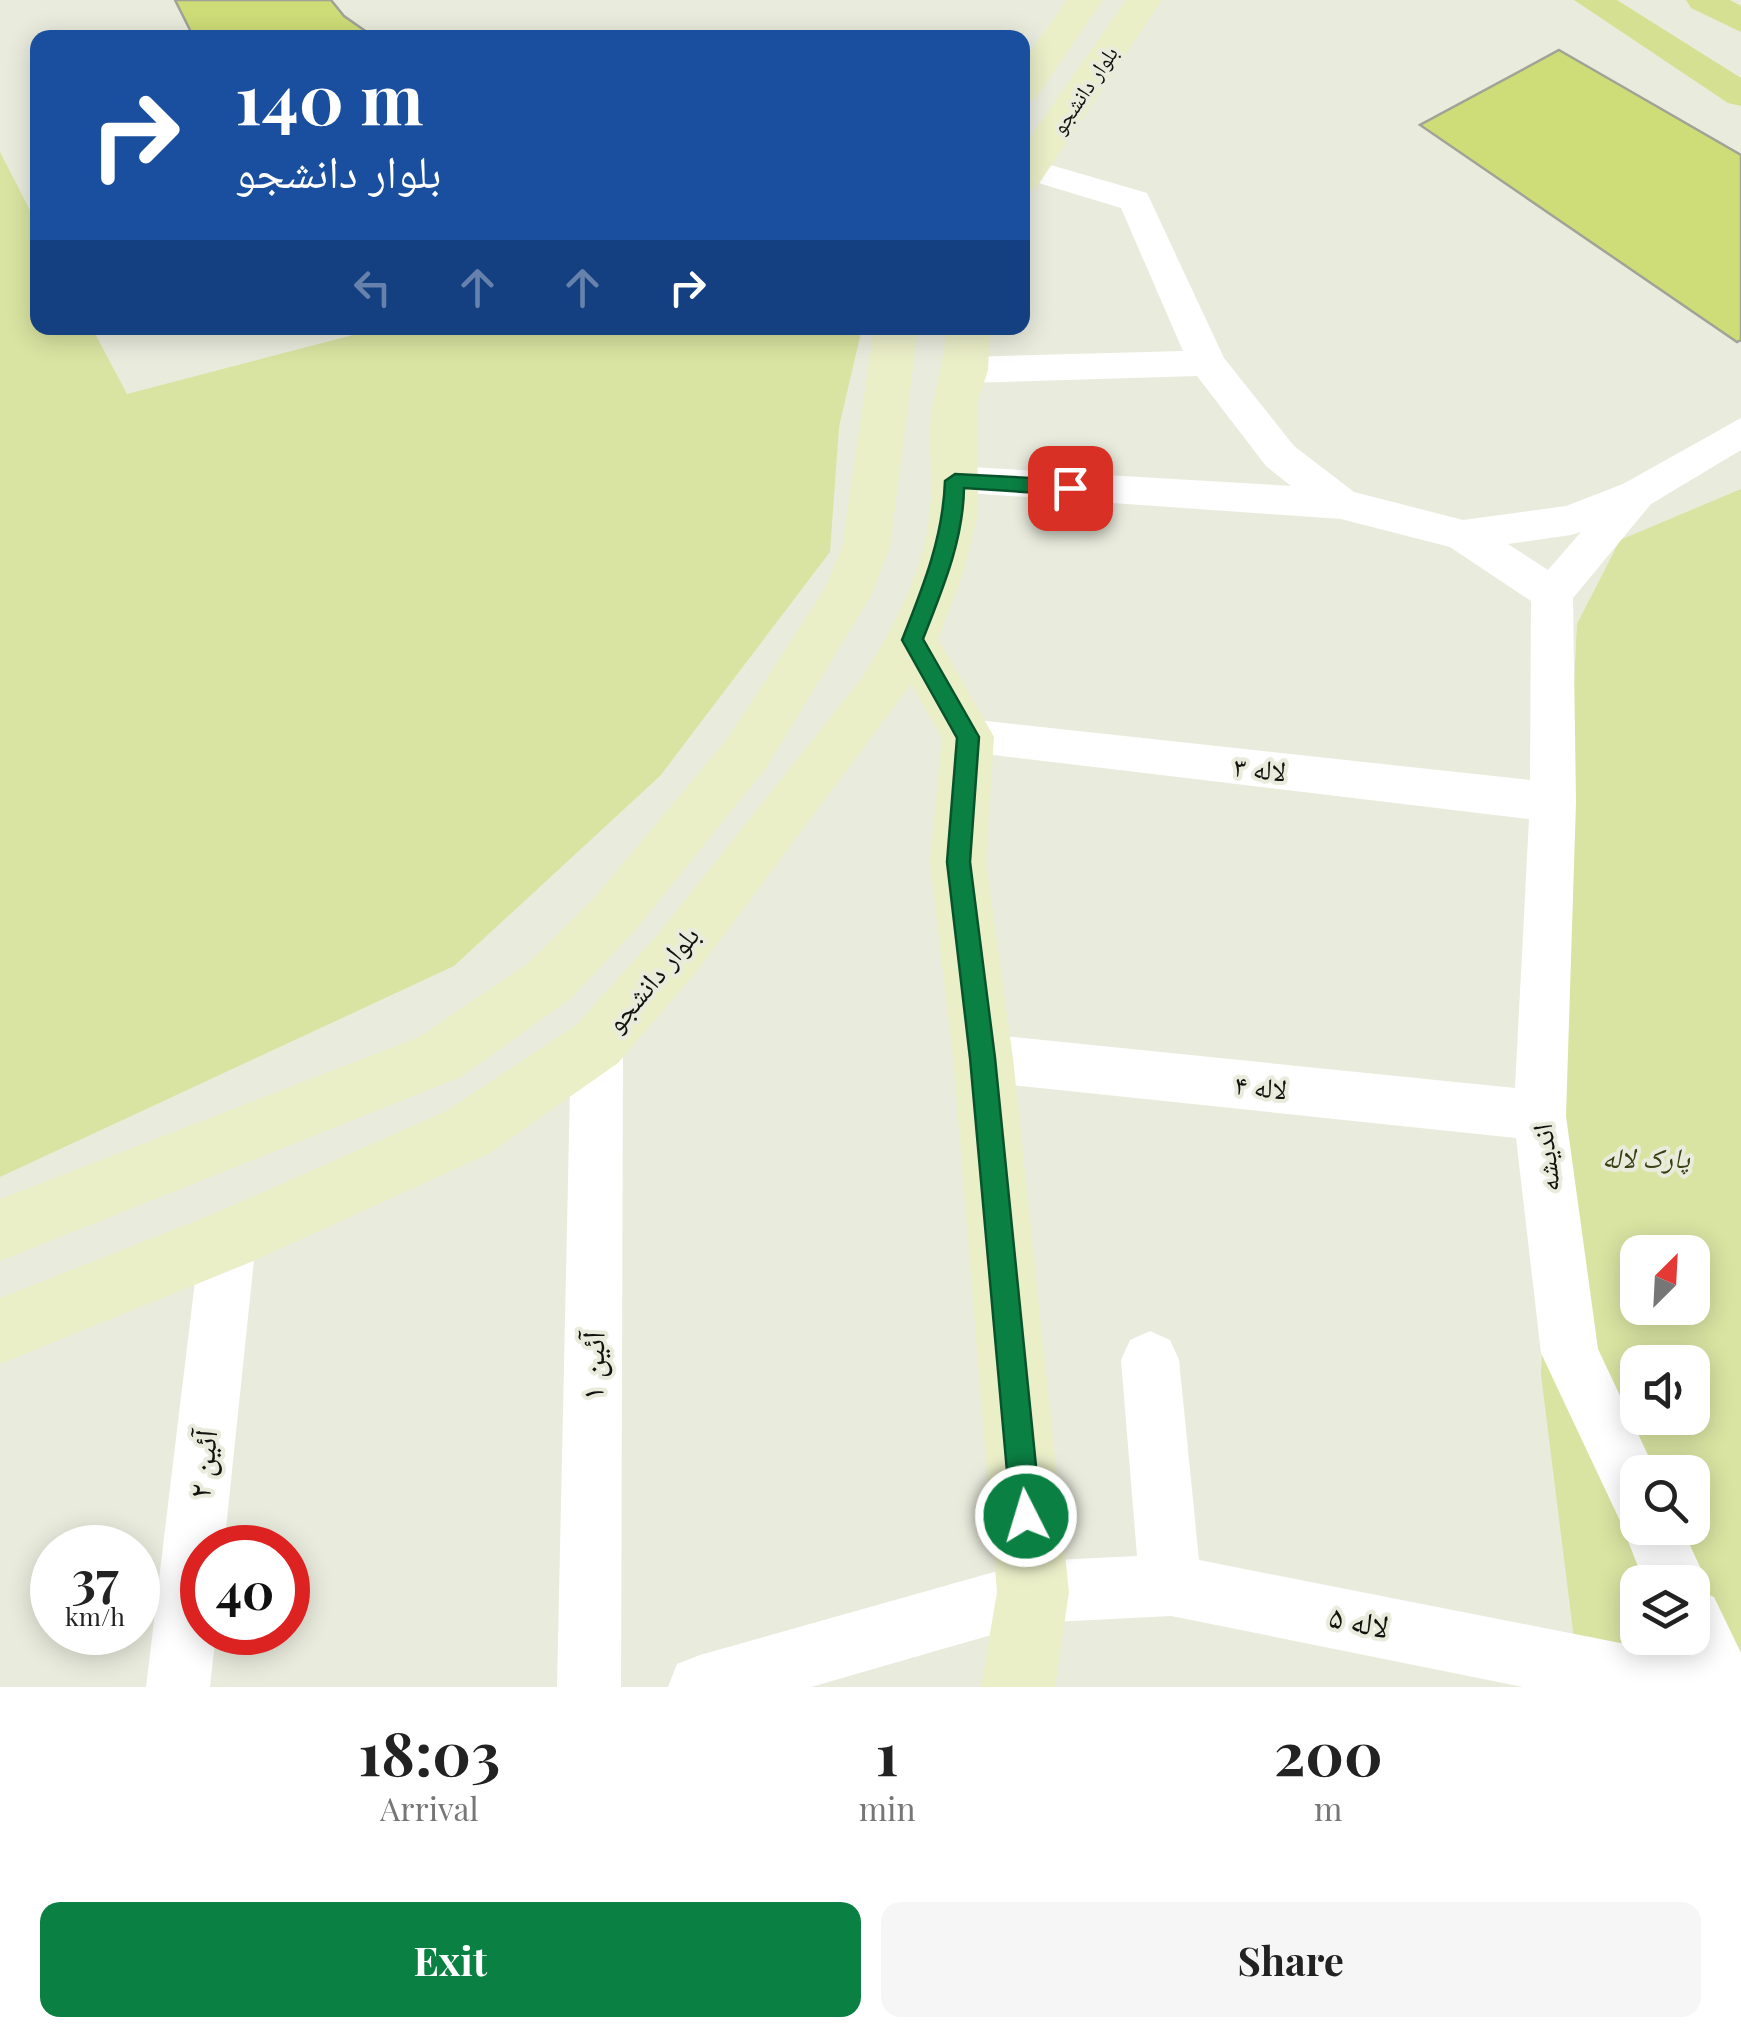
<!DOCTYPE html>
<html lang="en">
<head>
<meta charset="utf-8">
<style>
  :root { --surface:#fff; --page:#f6f6f6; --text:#222; --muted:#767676; --accent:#0b8043 }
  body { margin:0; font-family:"Playfair Display","Noto Naskh Arabic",serif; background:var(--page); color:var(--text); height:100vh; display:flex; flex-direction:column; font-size:38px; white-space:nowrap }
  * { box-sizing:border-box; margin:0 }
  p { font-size:32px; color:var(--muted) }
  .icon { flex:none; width:55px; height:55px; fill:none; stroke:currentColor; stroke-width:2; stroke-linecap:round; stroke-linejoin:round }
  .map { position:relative; height:1687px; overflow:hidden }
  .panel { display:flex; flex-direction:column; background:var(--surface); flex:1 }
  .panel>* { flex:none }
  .banner { position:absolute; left:30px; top:30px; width:1000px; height:305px; border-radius:20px; box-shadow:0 5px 25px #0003; background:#1a4fa0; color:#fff; overflow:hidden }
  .needle { width:65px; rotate:24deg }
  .buttons { position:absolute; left:1620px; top:1235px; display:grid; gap:20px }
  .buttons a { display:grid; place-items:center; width:90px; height:90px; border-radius:20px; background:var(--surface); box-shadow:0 5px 25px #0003; font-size:50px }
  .speed { position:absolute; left:30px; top:1525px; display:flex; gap:20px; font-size:50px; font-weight:700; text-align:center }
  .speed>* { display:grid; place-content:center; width:130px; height:130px; border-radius:50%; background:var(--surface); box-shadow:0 5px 25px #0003; line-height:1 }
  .speed small { font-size:25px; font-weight:400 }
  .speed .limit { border:15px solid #d22; background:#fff; color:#111 }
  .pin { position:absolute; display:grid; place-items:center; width:85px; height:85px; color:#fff; margin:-42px; border-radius:20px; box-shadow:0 5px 15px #0006 }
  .me { position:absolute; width:110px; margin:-55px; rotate:355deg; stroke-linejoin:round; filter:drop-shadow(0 0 8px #0008) }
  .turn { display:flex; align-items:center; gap:35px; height:210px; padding:0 40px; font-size:45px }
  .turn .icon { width:130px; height:130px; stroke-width:2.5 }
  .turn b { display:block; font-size:70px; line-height:85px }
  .lanes { display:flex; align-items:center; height:95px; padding:0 40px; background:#0003; justify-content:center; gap:50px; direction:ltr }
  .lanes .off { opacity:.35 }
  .eta { display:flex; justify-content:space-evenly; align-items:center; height:170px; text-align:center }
  .eta b { font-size:60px; font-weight:700; line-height:70px }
  .cta { display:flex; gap:20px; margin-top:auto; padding:20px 40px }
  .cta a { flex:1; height:115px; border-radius:20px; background:var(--accent); color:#fff; font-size:40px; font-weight:700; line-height:115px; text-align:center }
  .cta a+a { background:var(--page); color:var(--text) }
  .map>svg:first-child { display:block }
  .green { fill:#d9e4a2; fill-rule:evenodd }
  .building { fill:#cedd77; stroke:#a0a395; stroke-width:2.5 }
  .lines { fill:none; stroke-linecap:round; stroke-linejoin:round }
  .street { fill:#fff; fill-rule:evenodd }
  .secondary { fill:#ebefc8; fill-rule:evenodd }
  .primary { fill:#d6e092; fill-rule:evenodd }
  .route { fill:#0b8043; stroke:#07532c; stroke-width:2.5 }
  .labels { text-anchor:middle; stroke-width:8; stroke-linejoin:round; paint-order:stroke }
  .far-street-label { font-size:22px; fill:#12130e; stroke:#e9ecdd }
  .street-label { font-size:28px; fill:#12130e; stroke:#e9ecdd }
  .park-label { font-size:28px; font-style:italic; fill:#393e14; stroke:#e9ecdd }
  .near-street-label { font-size:32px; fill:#12130e; stroke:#e9ecdd }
</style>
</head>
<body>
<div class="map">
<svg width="1741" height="1687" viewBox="0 0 1741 1687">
  <rect width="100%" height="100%" fill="#e9ecdd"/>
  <g class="green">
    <path d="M0,152L37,224L38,328H92L127,394L380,328H862L839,427L830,552L660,776L454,966L0,1177Z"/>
    <path d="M1741,489V1687H1580L1541,1375L1577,624L1620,540ZM1638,1252H1692V1308H1638ZM1638,1362H1692V1418H1638ZM1638,1472H1692V1528H1638ZM1638,1582H1692V1638H1638Z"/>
  </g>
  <g class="building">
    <path d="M175,0H331L344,16L374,37L194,38Z"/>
    <path d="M1559,50L1741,155V340L1737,342L1420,125Z"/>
  </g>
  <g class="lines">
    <g class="street">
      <path d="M1030,159L1147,193L1224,358L1294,446L1354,492L1463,520L1566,506L1623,484L1741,418V450L1651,504L1573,598L1576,802L1566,1116L1598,1349L1656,1472H1638V1528H1682L1707,1582L1703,1592L1714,1597L1741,1653V1687H1523L1171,1616L1033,1623L811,1687H668L677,1664L700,1655L1033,1561L1137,1556L1121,1360L1130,1340L1150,1331L1170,1340L1179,1360L1199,1560L1676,1654L1668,1638H1692V1582H1644L1621,1523L1541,1353L1516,1138L983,1082L965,1075L957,1058L965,1041L983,1034L1515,1088L1529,819L952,750L945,737L952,724L968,719L1530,780L1531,601L1450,547L1341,519L941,491L935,481L941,471L955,466L1291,486L1266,466L1197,376L966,383L953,379L947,370L953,361L966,357L1183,351L1121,208L1022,178V160ZM1581,532L1548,570L1508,544L1571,535Z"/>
      <path d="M597,1020L615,1027L623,1044L621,1687H557L571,1044L579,1027Z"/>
      <path d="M228,1213L248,1221L256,1240L224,1548H202V1632H216L210,1687H146L200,1240L208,1221Z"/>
    </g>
    <g class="secondary">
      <path d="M1067,0H1103L1035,99L1022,102V63Z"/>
      <path d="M1126,0H1162L1036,188L1022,191V149Z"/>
      <path d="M874,328H918L890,547L872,594L766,768L633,933L570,999L461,1077L0,1261V1199L419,1037L528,963L593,899L728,738L825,588L842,547Z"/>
      <path d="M946,328H990L988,370L977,404L978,513L963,573L938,639L994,737L986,862L1013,1058L1069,1592L1055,1687H981L997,1592L953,1058L930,862L942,738L911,684L697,971L618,1063L490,1153L251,1262L0,1364V1298L213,1214L446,1111L576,1025L657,935L861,679C893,629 925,570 930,510C934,475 926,437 933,403C938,377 945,355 946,328Z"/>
    </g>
    <g class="primary">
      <path d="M1574,0H1617L1741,78V106L1728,103Z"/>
      <path d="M1686,0H1730L1741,6V32L1691,8Z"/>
    </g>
  </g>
  <path class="route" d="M955,474L1070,480L1080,488L1070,495L964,488C963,542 942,590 923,639L979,737L970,862L995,1058L1041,1516L1036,1527L1026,1531L1016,1527L1011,1516L970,1058L947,862L957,738L902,640C923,587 943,538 945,481Z"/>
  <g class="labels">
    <g class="far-street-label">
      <text transform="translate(1084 90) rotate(-56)" y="8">بلوار دانشجو</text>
    </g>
    <g class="street-label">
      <text transform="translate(1260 769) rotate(6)" y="10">لاله ۳</text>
      <text transform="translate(652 979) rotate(-50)" y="10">بلوار دانشجو</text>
      <text transform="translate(1261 1087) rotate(6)" y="10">لاله ۴</text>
      <text transform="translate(1546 1158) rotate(-97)" y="10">اندیشه</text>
    </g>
    <g class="park-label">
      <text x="1646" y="1168">پارک لاله</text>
    </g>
    <g class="near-street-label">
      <text transform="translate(593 1366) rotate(-89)" y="11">آئین ۱</text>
      <text transform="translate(203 1464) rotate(-84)" y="11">آئین ۲</text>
      <text transform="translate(1359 1622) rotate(11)" y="11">لاله ۵</text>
    </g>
  </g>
</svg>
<div class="buttons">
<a><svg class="needle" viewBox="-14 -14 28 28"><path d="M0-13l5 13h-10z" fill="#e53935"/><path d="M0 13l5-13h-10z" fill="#767676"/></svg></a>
<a><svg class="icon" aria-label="sound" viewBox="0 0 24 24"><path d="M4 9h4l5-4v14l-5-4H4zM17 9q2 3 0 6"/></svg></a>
<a><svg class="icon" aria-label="search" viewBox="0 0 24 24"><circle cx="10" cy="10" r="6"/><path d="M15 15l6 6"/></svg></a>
<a><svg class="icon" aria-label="layers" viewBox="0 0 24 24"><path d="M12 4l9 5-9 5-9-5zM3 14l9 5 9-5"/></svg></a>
</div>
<div class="speed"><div>37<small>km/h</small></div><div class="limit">40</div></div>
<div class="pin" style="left:1070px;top:488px;background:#d93025"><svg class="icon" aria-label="arrive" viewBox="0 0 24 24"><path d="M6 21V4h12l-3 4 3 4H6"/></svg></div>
<svg class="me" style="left:1026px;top:1516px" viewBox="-20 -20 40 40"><circle r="17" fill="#0b8043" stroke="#fff" stroke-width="3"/><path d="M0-11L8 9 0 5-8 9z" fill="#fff"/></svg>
<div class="banner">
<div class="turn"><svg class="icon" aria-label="right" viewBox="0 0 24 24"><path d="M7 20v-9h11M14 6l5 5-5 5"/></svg><div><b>140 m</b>بلوار دانشجو</div></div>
<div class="lanes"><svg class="icon off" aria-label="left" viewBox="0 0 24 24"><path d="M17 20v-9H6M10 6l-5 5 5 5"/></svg><svg class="icon off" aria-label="ahead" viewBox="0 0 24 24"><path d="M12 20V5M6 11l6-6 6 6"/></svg><svg class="icon off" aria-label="ahead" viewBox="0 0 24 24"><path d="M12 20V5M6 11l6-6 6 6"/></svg><svg class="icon" aria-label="right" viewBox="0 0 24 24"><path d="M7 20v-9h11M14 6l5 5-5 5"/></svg></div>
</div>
</div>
<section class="panel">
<div class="eta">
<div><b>18:03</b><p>Arrival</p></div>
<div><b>1</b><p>min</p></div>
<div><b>200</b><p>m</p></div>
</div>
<div class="cta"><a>Exit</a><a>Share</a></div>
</section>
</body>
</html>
